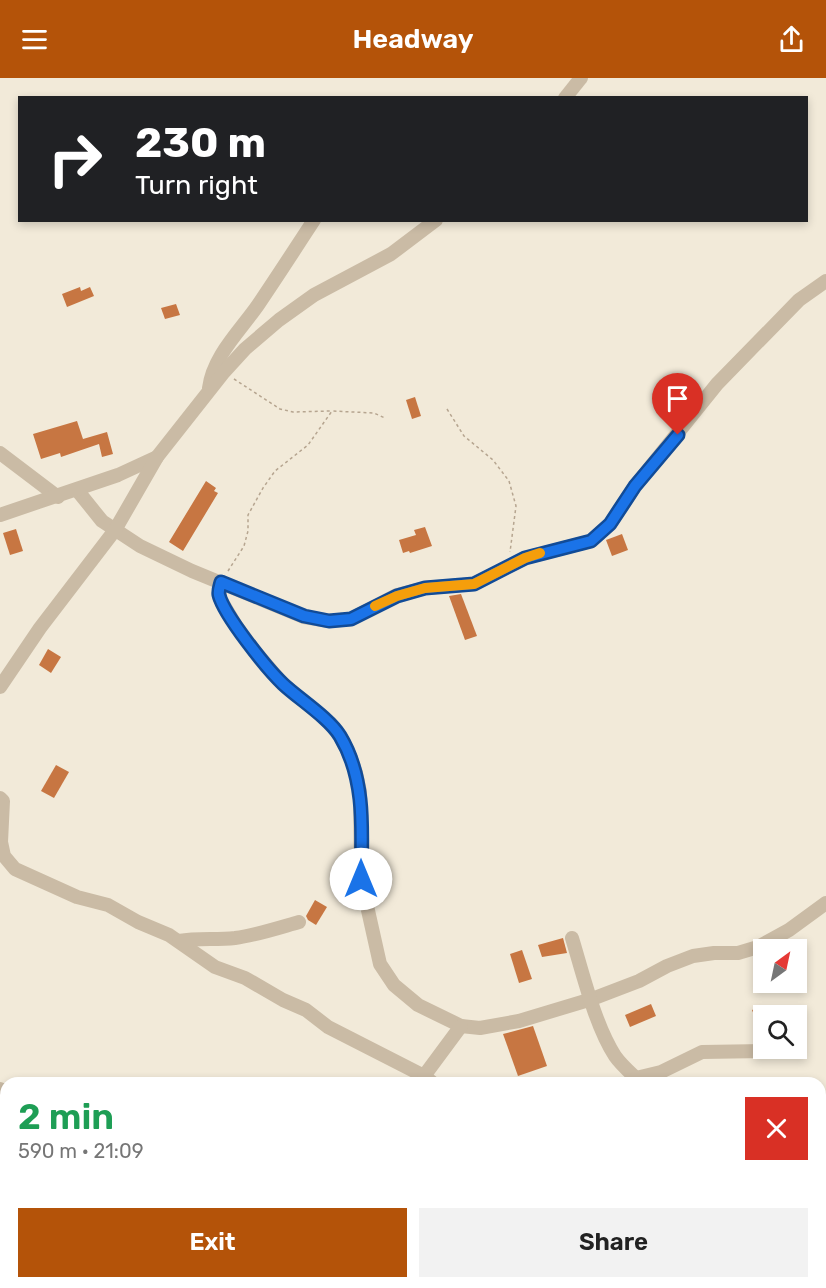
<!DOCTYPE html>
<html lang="en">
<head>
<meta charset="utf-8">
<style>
  :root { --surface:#fff; --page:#f2f2f2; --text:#222; --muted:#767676; --accent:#b45309 }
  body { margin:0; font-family:Rubik,sans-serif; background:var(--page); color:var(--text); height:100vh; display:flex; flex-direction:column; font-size:22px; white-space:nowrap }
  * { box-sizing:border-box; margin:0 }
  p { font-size:20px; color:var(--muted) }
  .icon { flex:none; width:33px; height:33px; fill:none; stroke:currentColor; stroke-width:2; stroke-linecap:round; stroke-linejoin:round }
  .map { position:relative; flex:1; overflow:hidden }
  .details { position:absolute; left:0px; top:999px; width:826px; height:212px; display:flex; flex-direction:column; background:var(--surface); border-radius:18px 18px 0 0; box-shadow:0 3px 9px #0003 }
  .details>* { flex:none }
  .banner { position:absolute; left:18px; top:18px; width:790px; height:126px; border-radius:0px; box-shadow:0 3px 9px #0003; background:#202124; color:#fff; overflow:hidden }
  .needle { width:39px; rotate:33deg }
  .controls { position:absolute; left:753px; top:861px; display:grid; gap:12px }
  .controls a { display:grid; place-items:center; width:54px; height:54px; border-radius:0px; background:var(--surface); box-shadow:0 3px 9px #0003; font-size:30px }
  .pin { position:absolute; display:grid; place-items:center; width:51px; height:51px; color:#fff; margin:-62px -26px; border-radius:50% 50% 50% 0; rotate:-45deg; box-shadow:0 0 6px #0007 }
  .pin .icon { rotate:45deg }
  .me { position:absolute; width:66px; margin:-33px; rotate:0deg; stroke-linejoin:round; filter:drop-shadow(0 0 4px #0008) }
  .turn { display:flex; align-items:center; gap:21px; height:126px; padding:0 18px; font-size:27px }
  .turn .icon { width:78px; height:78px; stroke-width:2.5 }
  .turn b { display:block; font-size:42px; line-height:51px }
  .round { display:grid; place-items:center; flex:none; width:63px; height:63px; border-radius:0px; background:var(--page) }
  .headline { display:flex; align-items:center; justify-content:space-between; height:102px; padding:0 18px }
  h1 { font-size:36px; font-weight:600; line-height:45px; color:#1e9e55 }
  .action { display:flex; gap:12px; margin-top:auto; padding:12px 18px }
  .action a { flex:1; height:69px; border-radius:0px; background:var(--accent); color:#fff; font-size:24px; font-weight:600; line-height:69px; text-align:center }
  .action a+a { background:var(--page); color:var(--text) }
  header { display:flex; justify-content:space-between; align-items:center; height:78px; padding:0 18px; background:var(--accent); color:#fff; font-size:27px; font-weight:600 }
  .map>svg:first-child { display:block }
  .building { fill:#c77642 }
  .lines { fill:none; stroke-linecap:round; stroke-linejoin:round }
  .path { stroke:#b6a590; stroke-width:1.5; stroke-dasharray:3 3; stroke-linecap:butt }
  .minor { stroke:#cabba5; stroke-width:14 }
  .route-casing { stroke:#114b97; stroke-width:15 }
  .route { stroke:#1a73e8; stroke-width:10 }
  .slow { stroke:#f59e0b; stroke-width:10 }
</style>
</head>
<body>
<header><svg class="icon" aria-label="menu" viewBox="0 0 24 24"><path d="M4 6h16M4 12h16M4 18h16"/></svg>Headway<svg class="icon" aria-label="share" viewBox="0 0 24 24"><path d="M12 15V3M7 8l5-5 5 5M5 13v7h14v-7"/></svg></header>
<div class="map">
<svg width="826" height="1210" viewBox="0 0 826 1210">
  <rect width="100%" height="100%" fill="#f2ead9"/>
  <g class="building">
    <path d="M80,209L81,213L90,209L94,218L67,229L62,216Z"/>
    <path d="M176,226L180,237L165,241L161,230Z"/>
    <path d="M415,319L421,338L412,341L406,322Z"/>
    <path d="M77,343L83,361L107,354L113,376L102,379L99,366L61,379L60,375L41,381L33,356Z"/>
    <path d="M206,403L216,410L214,413L218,415L183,473L169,464Z"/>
    <path d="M425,449L432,468L410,475L409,473L403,475L399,462L416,457L414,452Z"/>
    <path d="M16,451L23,473L10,477L3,455Z"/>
    <path d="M622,456L628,472L612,478L606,462Z"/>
    <path d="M461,516L477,558L465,562L449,518Z"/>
    <path d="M48,571L61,579L51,595L39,587Z"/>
    <path d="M56,687L69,694L54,720L41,713Z"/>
    <path d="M315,822L327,829L316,847L308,842L306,838Z"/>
    <path d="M563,860L567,875L542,879L538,867Z"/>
    <path d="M522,872L532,901L519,905L510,876Z"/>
    <path d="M651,926L656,938L630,949L625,937Z"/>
    <path d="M763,928L766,938H764L763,960L752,932Z"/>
    <path d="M533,948L547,988L518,998L503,956Z"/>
  </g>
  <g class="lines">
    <g class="path">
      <path d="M234,301L280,331L293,334L331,333"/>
      <path d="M447,331L464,358L493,382L509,403L516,428L510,474"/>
      <path d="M228,493L244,468L248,453V437L263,410L275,393L308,367L332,333L374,335L385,340"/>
    </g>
    <g class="minor">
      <path d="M565,20L581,0"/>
      <path d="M209,310C213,278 240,253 258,227C277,199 295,171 314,142"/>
      <path d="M0,375L58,419"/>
      <path d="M77,412L102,443L140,468L192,493L304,539L329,543L351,541L397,517L425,510L474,506L525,480L591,463L610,446L635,408L717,306L799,222L826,203"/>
      <path d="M0,437L118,397L157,379"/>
      <path d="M221,504L219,519L237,549L254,572L282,605L331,646L340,658L350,678L356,695L360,714L361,801L380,886L394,907L418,927L461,948L480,950L519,943L592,921L639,903L667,888L693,878L714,875H738L758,869L789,852L826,825"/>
      <path d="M0,609L40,550L115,452L157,379L224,294L245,271L279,242L314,217L391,176L436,142"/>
      <path d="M0,720L3,723L1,764L4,778L15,791L77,819L108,827L138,844L169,857L215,889L245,900L283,922L306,932L328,949L424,998L433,1005"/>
      <path d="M572,860C583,896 595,947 615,978C622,988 633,997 641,1005"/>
      <path d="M179,863C198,860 216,862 235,860C257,857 278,850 299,844"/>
      <path d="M424,998L461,948"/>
      <path d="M636,1000L661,994L702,974L766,973"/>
      <path d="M0,1011L6,1014"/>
      <path d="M340,1204L350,1210"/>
      <path d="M51,1210L53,1204"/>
      <path d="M482,1210L487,1204"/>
    </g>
  </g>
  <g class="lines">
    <defs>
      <path id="route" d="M361,801C362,753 366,701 340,658C329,640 299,621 283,606C267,591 224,537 219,517C218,513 220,508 221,504L304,538L329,543L351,541L397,518L425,510L474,506L525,480L591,463L610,446L635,408L678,357"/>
    </defs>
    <use href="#route" class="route-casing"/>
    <use href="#route" class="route"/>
    <path class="slow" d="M375,528L397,518L425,510L474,506L525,480L540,475"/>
  </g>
</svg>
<div class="controls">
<a><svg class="needle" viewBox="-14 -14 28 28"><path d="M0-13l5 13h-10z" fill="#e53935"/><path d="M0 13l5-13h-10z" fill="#767676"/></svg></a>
<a><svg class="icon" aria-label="search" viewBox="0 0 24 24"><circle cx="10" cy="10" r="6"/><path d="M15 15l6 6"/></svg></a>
</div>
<div class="pin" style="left:678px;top:357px;background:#d93025"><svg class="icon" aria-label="arrive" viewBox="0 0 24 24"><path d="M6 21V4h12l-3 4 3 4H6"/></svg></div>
<svg class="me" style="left:361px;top:801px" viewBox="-20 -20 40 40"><circle r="19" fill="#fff"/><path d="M0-13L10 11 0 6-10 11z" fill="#1a73e8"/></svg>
<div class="banner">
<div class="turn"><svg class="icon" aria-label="right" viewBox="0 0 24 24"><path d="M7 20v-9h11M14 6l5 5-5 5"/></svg><div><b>230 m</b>Turn right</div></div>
</div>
<section class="details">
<div class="headline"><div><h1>2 min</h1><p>590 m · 21:09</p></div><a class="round" style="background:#d93025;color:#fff"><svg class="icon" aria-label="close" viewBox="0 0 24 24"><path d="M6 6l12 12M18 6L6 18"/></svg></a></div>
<div class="action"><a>Exit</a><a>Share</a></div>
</section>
</div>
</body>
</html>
